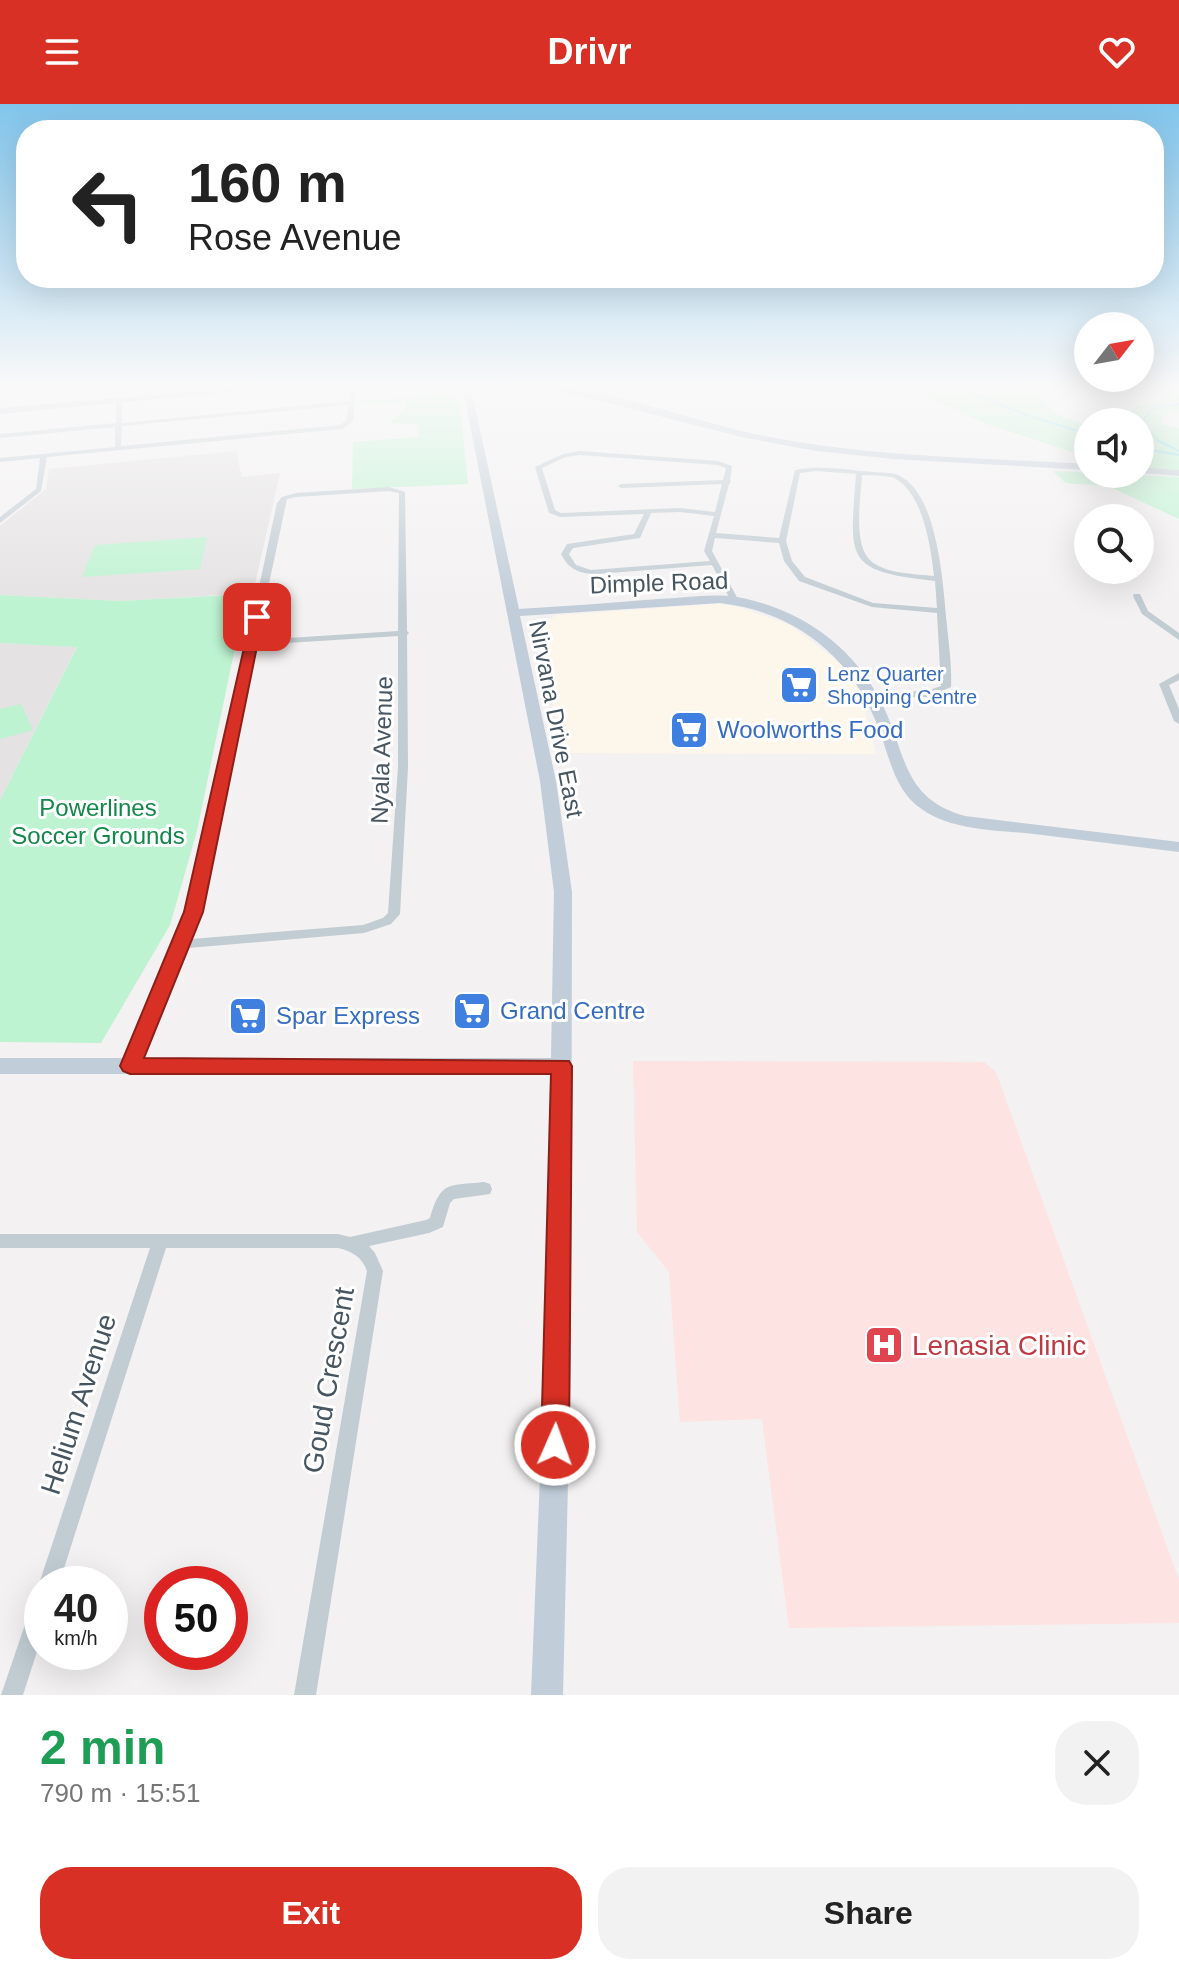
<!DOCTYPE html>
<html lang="en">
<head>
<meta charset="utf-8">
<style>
  :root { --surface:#fff; --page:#f2f2f2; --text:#222; --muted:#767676; --accent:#d93025 }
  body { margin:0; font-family:Arial,sans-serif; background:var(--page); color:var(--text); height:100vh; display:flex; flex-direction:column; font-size:30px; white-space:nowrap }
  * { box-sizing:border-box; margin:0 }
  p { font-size:26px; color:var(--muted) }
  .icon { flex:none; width:44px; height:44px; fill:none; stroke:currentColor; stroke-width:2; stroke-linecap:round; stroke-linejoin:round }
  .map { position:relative; height:1591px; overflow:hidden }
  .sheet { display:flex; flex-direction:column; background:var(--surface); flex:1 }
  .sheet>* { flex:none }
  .hud { position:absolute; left:16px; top:16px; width:1148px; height:168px; border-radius:32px; box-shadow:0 8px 32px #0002; background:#fff; color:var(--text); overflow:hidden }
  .needle { width:52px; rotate:59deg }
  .buttons { position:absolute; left:1074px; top:208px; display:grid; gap:16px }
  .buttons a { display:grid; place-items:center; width:80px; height:80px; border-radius:50%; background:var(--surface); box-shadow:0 8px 32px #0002; font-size:40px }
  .speed { position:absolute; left:24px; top:1462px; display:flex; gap:16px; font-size:40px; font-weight:700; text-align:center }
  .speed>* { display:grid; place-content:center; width:104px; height:104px; border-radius:50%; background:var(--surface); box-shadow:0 8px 32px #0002; line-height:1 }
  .speed small { font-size:20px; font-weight:400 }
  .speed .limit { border:12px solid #d22; background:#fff; color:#111 }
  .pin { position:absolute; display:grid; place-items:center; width:68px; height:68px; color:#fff; margin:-34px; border-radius:16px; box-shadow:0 4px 12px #0006 }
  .me { position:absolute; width:88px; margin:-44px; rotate:2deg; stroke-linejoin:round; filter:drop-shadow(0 0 6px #0008) }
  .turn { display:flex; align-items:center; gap:28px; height:168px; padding:0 40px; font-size:36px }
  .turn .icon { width:104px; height:104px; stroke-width:2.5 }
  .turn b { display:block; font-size:56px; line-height:68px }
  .round { display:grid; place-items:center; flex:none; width:84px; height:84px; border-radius:32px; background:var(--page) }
  .head { display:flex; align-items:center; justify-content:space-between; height:136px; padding:0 40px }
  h1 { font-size:48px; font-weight:800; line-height:60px; color:#1e9e55 }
  .button { display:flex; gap:16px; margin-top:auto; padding:16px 40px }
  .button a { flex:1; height:92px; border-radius:32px; background:var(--accent); color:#fff; font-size:32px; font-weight:800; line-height:92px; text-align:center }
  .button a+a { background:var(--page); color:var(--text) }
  header { display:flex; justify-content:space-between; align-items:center; height:104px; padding:0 40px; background:var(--accent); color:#fff; font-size:36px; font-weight:800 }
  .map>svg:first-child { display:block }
  .commercial { fill:#fdf7eb }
  .education { fill:#e4e2e3 }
  .medical { fill:#fde3e1 }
  .green { fill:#bdf3d1 }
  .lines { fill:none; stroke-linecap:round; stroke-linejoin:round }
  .stream { stroke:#88dff2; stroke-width:2 }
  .street { fill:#c1ccd3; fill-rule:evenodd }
  .secondary { fill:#c1cdd9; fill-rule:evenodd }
  .route { fill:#d93025; stroke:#8d1f18; stroke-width:2 }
  .labels { text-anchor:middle; stroke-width:6; stroke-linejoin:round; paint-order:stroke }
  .far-shop-label { font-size:20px; fill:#366cbe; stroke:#fff; text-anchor:start }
  .street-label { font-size:24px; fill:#475560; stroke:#fff }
  .shop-label { font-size:24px; fill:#366cbe; stroke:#fff; text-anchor:start }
  .park-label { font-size:24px; fill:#118849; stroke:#fff }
  .near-health-label { font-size:28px; fill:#be3a42; stroke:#fff; text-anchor:start }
  .near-street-label { font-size:28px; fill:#475560; stroke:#fff }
</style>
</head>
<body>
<header><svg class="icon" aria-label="menu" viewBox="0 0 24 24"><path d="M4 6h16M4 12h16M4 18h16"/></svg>Drivr<svg class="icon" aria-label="heart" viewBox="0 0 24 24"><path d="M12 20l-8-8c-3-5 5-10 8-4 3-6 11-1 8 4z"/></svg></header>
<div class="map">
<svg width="1179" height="1591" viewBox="0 0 1179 1591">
  <rect width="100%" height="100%" fill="#f3f1f1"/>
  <path class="commercial" d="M718,500L739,503L790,521L845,563L861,592L876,650L564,649L537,534L546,517L557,511Z"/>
  <g class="education">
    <path d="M236,347L242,373L280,369L253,489L121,497L0,491V422L46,385L49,365Z"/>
    <path d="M0,539L77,542L0,696Z"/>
  </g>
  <path class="medical" d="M633,957L984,958L996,968L1179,1476V1519L789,1524L762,1315L680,1318L669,1168L637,1128Z"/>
  <g class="green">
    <path d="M897,280H1008L1036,292L1061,312L1088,322V353L989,321Z"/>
    <path d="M1165,280H1179V307L1166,311L1161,320L1179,324V366L1140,363V318H1110L1111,313L1172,289Z"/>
    <path d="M459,291L468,380L352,385L353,338L419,333L418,320L390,319L406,304L405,299L356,301L355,296Z"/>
    <path d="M1053,367L1179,373V415L1108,382L1066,379Z"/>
    <path d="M207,433L200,465L82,473L95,441Z"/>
    <path d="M246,490L197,727L170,821L101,939L0,938V696L77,543L0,539V491L121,497Z"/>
    <path d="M21,600L33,626L0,635V605Z"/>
  </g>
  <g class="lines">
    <g class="stream">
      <path d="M949,280L1029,312L1088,330"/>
      <path d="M1176,280L1179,284"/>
      <path d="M1179,300L1152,305L1142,317L1157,336L1179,347"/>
      <path d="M1140,344L1179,351"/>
    </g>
    <g class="street">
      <path d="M43,280H68L0,287V283Z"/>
      <path d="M350,280H356L353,317L342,325L47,353L41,387L0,419V413L36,385L40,354L0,358V354L115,343V323L0,334V330L116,319V297L119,295L122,297V319L349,297ZM348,301L347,316L340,321L121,342L122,322Z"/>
      <path d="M580,347L718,357L732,362L730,376L731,378L729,380L716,429L779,434L795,366C821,361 848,366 873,368C880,369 891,368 898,371C939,389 943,483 947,522C949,542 952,563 951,583L928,593L867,594L865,592L870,589L927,587L941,582L937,509L872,503L799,477L784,457L779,439L715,434L712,447L739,497L735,499L731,497L712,461L597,470C580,470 569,466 561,450L567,440L634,430L644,410L560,413L549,409L535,363L563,350ZM580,351L717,361L726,364L723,376L621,380L618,382L621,384L722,380L715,408L680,404L561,409L555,406L542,364L566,353ZM816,367L856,370C850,455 843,467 935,477L937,504L873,499L805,473L792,457L786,437L800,369ZM862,371C871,372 886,371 894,374C923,388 931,444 934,472C915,470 888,470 872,458C852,443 861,393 862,371ZM680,408L714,412L704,447L710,457L591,466L576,461L569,450L573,444L640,434L651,409Z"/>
      <path d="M389,383L405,388L407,527L409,529L407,531L408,663L400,810L391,820L364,829L188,844L137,962L135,966L130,967L125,966L123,962L177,840L194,785L277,399L282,393L296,389ZM389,387L399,389L398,527L257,536L287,395L296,393ZM398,532V663L388,809L383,814L363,821L191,835L206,785L256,541Z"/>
      <path d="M1134,490H1140L1148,507L1179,529V536L1142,510L1133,492Z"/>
      <path d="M1179,569V576L1169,581L1179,605V620L1174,617L1159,580Z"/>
      <path d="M484,1078L490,1080L492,1085L490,1090L454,1095L450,1099L443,1123L429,1129L369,1142L375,1149L383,1167L316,1591H294L367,1167C362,1153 352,1147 338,1144H166L59,1480H42V1487L39,1480L150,1144H0V1130H338L350,1133L426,1116L430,1114C441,1076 449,1082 484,1078Z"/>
      <path d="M42,1490V1532L23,1591H1L32,1500L35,1493Z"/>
    </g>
    <g class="secondary">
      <path d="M280,280H313L0,310V304Z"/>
      <path d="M462,280H470L519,505C565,502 612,499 658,495C684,494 712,489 737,493C798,504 852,541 880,596C907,647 900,694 965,712L1179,738V748C1131,742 1083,736 1034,730C998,726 954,727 923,706C896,689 890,656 880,628C854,555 798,508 720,499L520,512L556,677L572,788L571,1251L563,1591H531L545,1251L550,970H0V954H551L554,788L540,677Z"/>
      <path d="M519,280C607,280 693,320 780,335C881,353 985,354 1088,360V366L893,355L816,347L746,334L588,294Z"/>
      <path d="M1140,363L1179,366V372L1140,369Z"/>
    </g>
  </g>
  <linearGradient id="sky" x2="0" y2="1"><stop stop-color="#81c5ec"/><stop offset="0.56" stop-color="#faf9f9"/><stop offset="1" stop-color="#faf9f9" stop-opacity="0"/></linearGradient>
  <rect width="1179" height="503" fill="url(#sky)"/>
  <path class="route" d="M257,509L263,513L203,808L144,954L569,957L572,962L569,1341L565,1351L555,1355L545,1351L541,1341L551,970H130L123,967L120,962L184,808L251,513Z"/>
  <defs>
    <symbol id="supermarket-square" viewBox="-11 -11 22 22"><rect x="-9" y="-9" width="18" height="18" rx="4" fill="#3f7fe0" stroke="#fff"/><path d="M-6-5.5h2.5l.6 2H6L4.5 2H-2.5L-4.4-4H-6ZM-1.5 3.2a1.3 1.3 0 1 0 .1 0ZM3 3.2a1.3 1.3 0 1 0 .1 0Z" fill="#fff"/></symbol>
    <symbol id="hospital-square" viewBox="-11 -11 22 22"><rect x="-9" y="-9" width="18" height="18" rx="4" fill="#e0444e" stroke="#fff"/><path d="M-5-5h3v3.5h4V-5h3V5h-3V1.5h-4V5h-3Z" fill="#fff"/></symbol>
  </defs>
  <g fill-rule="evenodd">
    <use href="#supermarket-square" x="777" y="559" width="44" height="44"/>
    <use href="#supermarket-square" x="667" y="604" width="44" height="44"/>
    <use href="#supermarket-square" x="450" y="885" width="44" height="44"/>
    <use href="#supermarket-square" x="226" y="890" width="44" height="44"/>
    <use href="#hospital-square" x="862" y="1219" width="44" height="44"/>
  </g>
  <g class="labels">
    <g class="far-shop-label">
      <text x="827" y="577">Lenz Quarter<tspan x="827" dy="23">Shopping Centre</tspan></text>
    </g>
    <g class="street-label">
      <text transform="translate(659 479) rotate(-2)" y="8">Dimple Road</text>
      <text transform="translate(556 615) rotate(79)" y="8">Nirvana Drive East</text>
      <text transform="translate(382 646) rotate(-88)" y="8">Nyala Avenue</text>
    </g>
    <g class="shop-label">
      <text x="717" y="634">Woolworths Food</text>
      <text x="500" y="915">Grand Centre</text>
      <text x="276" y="920">Spar Express</text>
    </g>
    <g class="park-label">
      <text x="98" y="712">Powerlines<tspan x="98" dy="28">Soccer Grounds</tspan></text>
    </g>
    <g class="near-health-label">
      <text x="912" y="1251">Lenasia Clinic</text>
    </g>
    <g class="near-street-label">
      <text transform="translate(328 1276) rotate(-80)" y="10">Goud Crescent</text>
      <text transform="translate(78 1300) rotate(-72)" y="10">Helium Avenue</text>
    </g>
  </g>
</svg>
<div class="buttons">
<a><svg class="needle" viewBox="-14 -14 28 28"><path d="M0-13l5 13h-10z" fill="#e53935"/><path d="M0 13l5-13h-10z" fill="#767676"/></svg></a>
<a><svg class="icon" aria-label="sound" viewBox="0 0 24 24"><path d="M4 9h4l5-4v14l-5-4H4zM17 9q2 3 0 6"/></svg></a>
<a><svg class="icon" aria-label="search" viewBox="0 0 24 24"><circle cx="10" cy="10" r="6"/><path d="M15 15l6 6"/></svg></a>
</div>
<div class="speed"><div>40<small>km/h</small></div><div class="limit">50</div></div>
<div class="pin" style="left:257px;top:513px;background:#d93025"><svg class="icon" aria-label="arrive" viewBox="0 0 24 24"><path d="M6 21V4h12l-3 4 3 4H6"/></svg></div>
<svg class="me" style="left:555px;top:1341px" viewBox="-20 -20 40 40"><circle r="17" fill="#d93025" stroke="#fff" stroke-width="3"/><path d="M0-11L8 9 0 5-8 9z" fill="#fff"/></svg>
<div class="hud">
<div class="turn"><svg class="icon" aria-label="left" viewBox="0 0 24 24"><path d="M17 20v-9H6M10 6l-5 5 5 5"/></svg><div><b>160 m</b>Rose Avenue</div></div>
</div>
</div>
<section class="sheet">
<div class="head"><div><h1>2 min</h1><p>790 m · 15:51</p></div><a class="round"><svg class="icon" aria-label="close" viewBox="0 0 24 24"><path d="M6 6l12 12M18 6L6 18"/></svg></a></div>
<div class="button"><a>Exit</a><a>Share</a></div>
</section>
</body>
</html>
